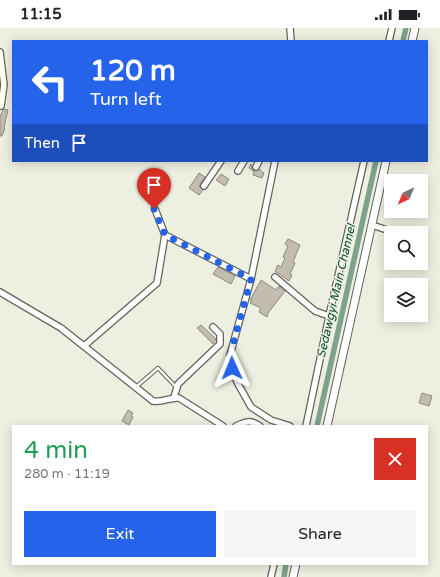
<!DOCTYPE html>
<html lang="en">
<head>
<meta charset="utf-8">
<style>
  :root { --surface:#fff; --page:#f6f6f6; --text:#202124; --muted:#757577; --accent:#2563eb }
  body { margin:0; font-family:"Varela Round",sans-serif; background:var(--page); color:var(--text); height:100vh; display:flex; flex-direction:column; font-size:15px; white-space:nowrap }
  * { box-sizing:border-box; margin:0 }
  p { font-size:13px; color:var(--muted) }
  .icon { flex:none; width:22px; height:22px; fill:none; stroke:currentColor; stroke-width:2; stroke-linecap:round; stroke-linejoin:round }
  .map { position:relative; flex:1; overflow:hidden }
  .side { position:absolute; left:12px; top:397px; width:416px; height:140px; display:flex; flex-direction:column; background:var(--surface); border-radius:0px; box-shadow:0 2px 10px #0003 }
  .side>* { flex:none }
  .hud { position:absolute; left:12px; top:12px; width:416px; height:122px; border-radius:0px; box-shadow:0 2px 10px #0003; background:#2563eb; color:#fff; overflow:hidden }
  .needle { width:26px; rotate:224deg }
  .buttons { position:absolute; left:384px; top:146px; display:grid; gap:8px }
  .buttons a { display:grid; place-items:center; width:44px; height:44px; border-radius:0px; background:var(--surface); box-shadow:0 2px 10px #0003; font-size:20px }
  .pin { position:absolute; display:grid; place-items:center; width:34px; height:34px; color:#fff; margin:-41px -17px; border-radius:50% 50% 50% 0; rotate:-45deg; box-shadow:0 0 4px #0007 }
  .pin .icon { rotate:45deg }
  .me { position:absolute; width:44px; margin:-22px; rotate:359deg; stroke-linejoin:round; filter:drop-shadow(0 0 3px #0008) }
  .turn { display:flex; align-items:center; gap:14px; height:84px; padding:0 12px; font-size:18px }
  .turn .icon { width:52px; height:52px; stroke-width:2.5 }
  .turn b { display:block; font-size:28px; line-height:34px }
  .then { display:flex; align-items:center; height:38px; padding:0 12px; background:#0003; gap:8px; font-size:15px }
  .round { display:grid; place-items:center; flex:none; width:42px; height:42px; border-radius:0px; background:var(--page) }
  .headline { display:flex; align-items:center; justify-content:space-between; height:68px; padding:0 12px }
  h1 { font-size:24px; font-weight:600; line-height:30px; color:#1e9e55 }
  .primary-button { display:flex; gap:8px; margin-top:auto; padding:8px 12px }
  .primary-button a { flex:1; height:46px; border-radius:0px; background:var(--accent); color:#fff; font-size:16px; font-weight:600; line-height:46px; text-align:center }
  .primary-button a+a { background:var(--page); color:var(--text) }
  .status { display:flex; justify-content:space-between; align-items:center; height:28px; padding:0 20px; background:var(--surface); direction:ltr }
  .status svg { height:11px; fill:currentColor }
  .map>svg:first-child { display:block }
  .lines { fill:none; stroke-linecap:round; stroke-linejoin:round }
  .canal { stroke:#7da28e; stroke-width:5.5 }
  .building { fill:#c2bdb0; stroke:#8e8a7d }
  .service-casing { stroke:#636558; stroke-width:4.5 }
  .minor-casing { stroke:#636558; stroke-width:8 }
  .tertiary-casing { stroke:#636558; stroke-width:9 }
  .service { stroke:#fff; stroke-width:2.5 }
  .minor { stroke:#fff; stroke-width:5.5 }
  .tertiary { stroke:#fff; stroke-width:7 }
  .route { stroke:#2563eb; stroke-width:7; stroke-dasharray:0 12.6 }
  .labels { text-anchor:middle; stroke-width:3; stroke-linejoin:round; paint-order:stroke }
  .water-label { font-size:12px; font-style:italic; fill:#094e33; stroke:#edf0e1 }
</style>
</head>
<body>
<div class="status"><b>11:15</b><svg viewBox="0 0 49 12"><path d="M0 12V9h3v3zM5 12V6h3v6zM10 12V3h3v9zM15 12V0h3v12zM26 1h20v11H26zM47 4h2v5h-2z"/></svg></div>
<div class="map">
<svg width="440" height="549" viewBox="0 0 440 549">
  <rect width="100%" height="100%" fill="#edf0e1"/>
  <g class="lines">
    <g class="canal">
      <path d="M403,13L406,0"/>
      <path d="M317,398L376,133"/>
      <path d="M284,549L286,536"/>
    </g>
  </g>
  <g class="building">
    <path d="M3,81L8,82L4,99L5,100L2,108H0V89Z"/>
    <path d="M251,136L254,143L259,141L264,145L262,150L253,147L254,144L249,140Z"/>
    <path d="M199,145L205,149L199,158L203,162L199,167L189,160Z"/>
    <path d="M221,146L229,151L225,158L216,152Z"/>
    <path d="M288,211L300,217L293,234L295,235L290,246L292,247L289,253L275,243L278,237L281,239L285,230L283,229L288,218L285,216Z"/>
    <path d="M218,239L235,248L231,256L213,246Z"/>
    <path d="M261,252L276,262L279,258L285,263L268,285L267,289L259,284L261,280L250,275L252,272H250Z"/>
    <path d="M201,297L216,311L213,316L197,300Z"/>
    <path d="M422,365L432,368L429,378L419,375Z"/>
    <path d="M128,382L133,385L131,388L133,389L129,397L122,393Z"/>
  </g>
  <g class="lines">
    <defs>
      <path id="service" d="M136,359L158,340L176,359"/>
      <g id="minor">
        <path d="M290,0L291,13"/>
        <path d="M389,13L392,0"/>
        <path d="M0,24L4,57L1,78"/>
        <path d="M275,133L251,251L230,327L237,354L251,379L271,392L290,398"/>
        <path d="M256,139L259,133"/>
        <path d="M238,143L244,133"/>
        <path d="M204,158L221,133"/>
        <path d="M155,181L165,207"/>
        <path d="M372,197L390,203H406"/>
        <path d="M275,249L315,283L329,288"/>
        <path d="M0,264L61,300L153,373C162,375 170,369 179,370L223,398"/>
        <path d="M84,318L157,255L165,207L251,251"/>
        <path d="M174,369L178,356L220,316V306L213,299"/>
        <path d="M236,398C246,393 251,392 260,398"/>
        <path d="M306,398L329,288L364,133"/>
        <path d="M271,549L274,536"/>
      </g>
      <g id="tertiary">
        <path d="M412,13L415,0"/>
        <path d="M327,398L386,133"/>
        <path d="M293,549L296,536"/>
      </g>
    </defs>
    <use href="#service" class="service-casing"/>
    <use href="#minor" class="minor-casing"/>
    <use href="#tertiary" class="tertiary-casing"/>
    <use href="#service" class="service"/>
    <use href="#minor" class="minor"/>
    <use href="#tertiary" class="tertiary"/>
  </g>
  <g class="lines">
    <path class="route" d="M154,181L165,207L251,251L230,327L232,340"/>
  </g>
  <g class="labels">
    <g class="water-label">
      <text transform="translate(336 263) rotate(-77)" y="4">Sedawgyi Main Channel</text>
    </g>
  </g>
</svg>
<div class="buttons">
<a><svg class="needle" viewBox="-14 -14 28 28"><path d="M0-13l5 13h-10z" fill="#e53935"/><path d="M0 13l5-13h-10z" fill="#757577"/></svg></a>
<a><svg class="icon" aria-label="search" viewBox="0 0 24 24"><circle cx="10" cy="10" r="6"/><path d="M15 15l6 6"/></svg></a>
<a><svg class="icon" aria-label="layers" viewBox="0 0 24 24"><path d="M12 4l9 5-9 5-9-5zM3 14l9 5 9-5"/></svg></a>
</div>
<div class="pin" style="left:154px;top:181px;background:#d93025"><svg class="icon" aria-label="arrive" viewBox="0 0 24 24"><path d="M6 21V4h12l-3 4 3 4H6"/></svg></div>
<svg class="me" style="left:232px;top:340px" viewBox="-20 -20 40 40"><path d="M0-17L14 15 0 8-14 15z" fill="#2563eb" stroke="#fff" stroke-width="4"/></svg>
<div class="hud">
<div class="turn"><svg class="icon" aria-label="left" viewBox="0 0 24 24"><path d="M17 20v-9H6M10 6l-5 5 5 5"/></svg><div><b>120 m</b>Turn left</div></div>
<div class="then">Then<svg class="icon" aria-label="arrive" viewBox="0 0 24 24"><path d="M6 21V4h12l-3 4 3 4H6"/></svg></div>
</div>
<section class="side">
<div class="headline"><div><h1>4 min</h1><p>280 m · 11:19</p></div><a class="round" style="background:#d93025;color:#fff"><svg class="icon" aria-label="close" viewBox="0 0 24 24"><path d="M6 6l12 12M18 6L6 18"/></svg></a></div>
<div class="primary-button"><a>Exit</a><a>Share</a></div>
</section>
</div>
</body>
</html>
